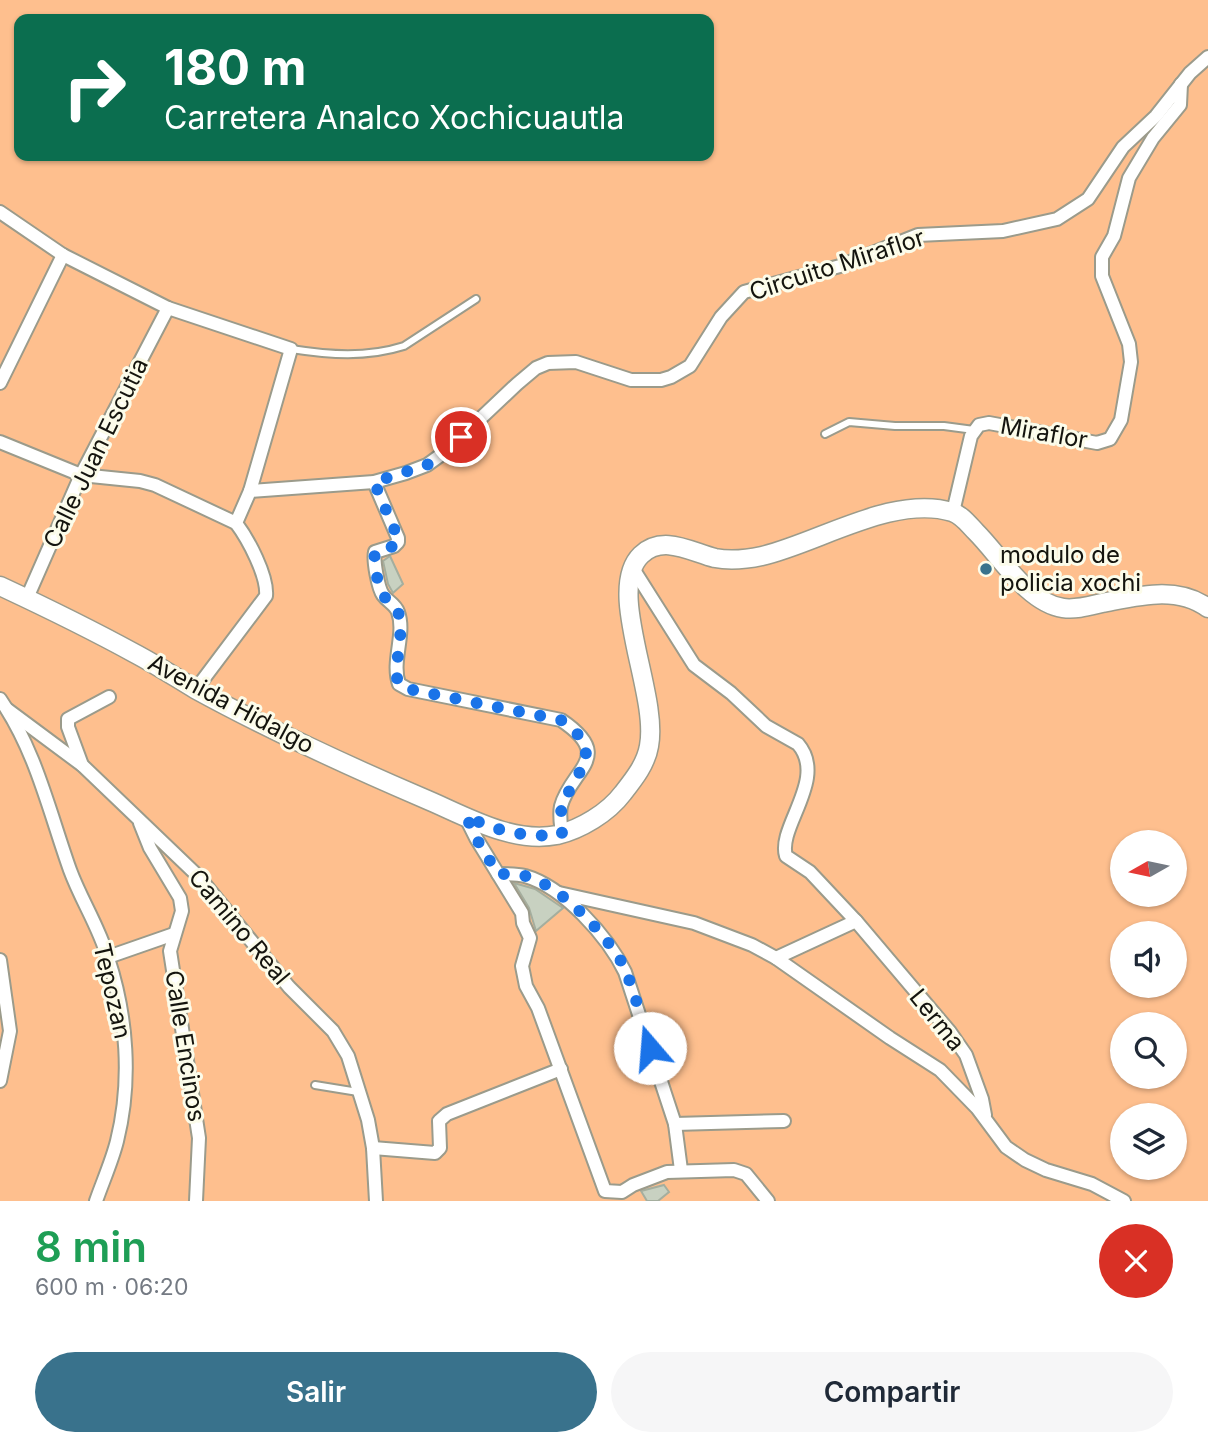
<!DOCTYPE html>
<html lang="es">
<head>
<meta charset="utf-8">
<style>
  :root { --surface:#fff; --page:#f6f6f7; --text:#1f2937; --muted:#747a83; --accent:#39728c }
  body { margin:0; font-family:Inter,sans-serif; background:var(--page); color:var(--text); height:100vh; display:flex; flex-direction:column; font-size:26px; white-space:nowrap }
  * { box-sizing:border-box; margin:0 }
  p { font-size:23px; color:var(--muted) }
  .icon { flex:none; width:38px; height:38px; fill:none; stroke:currentColor; stroke-width:2; stroke-linecap:round; stroke-linejoin:round }
  .map { position:relative; height:1201px; overflow:hidden }
  .drawer { display:flex; flex-direction:column; background:var(--surface); flex:1 }
  .drawer>* { flex:none }
  .top-card { position:absolute; left:14px; top:14px; width:700px; height:147px; border-radius:14px; box-shadow:0 2px 5px #0004; background:#0b6e4f; color:#fff; overflow:hidden }
  .needle { width:46px; rotate:261deg }
  .tools { position:absolute; left:1110px; top:830px; display:grid; gap:14px }
  .tools a { display:grid; place-items:center; width:77px; height:77px; border-radius:50%; background:var(--surface); box-shadow:0 2px 5px #0004; font-size:35px }
  .pin { position:absolute; display:grid; place-items:center; width:60px; height:60px; color:#fff; margin:-30px; border:4px solid #fff; border-radius:50%; box-shadow:0 2px 7px #0007 }
  .me { position:absolute; width:77px; margin:-38px; rotate:342deg; stroke-linejoin:round; filter:drop-shadow(0 0 5px #0008) }
  .turn { display:flex; align-items:center; gap:24px; height:147px; padding:0 35px; font-size:32px }
  .turn .icon { width:91px; height:91px; stroke-width:2.5 }
  .turn b { display:block; font-size:49px; line-height:60px }
  .round { display:grid; place-items:center; flex:none; width:74px; height:74px; border-radius:37px; background:var(--page) }
  .overview { display:flex; align-items:center; justify-content:space-between; height:119px; padding:0 35px }
  h1 { font-size:42px; font-weight:600; line-height:52px; color:#1e9e55 }
  .cta { display:flex; gap:14px; margin-top:auto; padding:14px 35px }
  .cta a { flex:1; height:80px; border-radius:42px; background:var(--accent); color:#fff; font-size:28px; font-weight:600; line-height:80px; text-align:center }
  .cta a+a { background:var(--page); color:var(--text) }
  .map>svg:first-child { display:block }
  .green { fill:#febf8e; fill-rule:evenodd }
  .building { fill:#c8d1c1; stroke:#a5ae9e; stroke-width:2 }
  .lines { fill:none; stroke-linecap:round; stroke-linejoin:round }
  .lane-casing { stroke:#9b9b8b; stroke-width:10 }
  .street-casing { stroke:#9b9b8b; stroke-width:16 }
  .secondary-casing { stroke:#9b9b8b; stroke-width:21 }
  .lane { stroke:#fff; stroke-width:6 }
  .street { stroke:#fff; stroke-width:12 }
  .secondary { stroke:#fff; stroke-width:18 }
  .route { stroke:#1a73e8; stroke-width:12; stroke-dasharray:0 21.6 }
  .poi-dot { fill:#39728c; stroke:#fcfcea; stroke-width:2.5 }
  .labels { text-anchor:middle; stroke-width:6; stroke-linejoin:round; paint-order:stroke }
  .street-label { font-size:24px; fill:#14140e; stroke:#fcfcea }
  .poi-label { font-size:24px; fill:#14140e; stroke:#fcfcea; text-anchor:start }
</style>
</head>
<body>
<div class="map">
<svg width="1208" height="1201" viewBox="0 0 1208 1201">
  <rect width="100%" height="100%" fill="#fcfcea"/>
  <path class="green" d="M0,0H1208V1201H0ZM19,19H709V156H19ZM1122,842H1174V894H1122ZM1122,933H1174V985H1122ZM1122,1024H1174V1076H1122ZM1122,1115H1174V1167H1122Z"/>
  <g class="building">
    <path d="M390,556L403,584L393,593L388,584L383,561Z"/>
    <path d="M514,883L535,889L563,908L536,931L529,908Z"/>
    <path d="M664,1185L669,1192L658,1201H647L641,1191Z"/>
  </g>
  <g class="lines">
    <defs>
      <g id="lane">
        <path d="M291,349C330,355 366,358 404,346L476,299"/>
        <path d="M825,434L849,422L895,426H944L974,430"/>
        <path d="M315,1085L358,1092"/>
      </g>
      <g id="street">
        <path d="M0,212L63,255L168,308L291,349L250,491L236,523C248,539 268,576 266,596L196,689"/>
        <path d="M0,383L63,255"/>
        <path d="M0,442L81,475L140,481L155,485L236,523"/>
        <path d="M374,482L398,538V542L394,546L375,552C373,560 378,588 383,595C388,602 395,604 398,612C406,634 391,661 399,684L408,689L561,720C616,757 571,769 561,806C559,815 561,825 562,834"/>
        <path d="M250,491L374,482L406,473L427,465L445,452L517,384L536,368L548,363L576,362L631,380H661L671,377L690,366L721,317L744,292L840,266L918,235L1003,231L1057,219L1088,199L1123,147L1156,116L1190,73L1208,57"/>
        <path d="M953,512L971,436L979,425L989,423L1097,443L1110,439L1121,420L1131,362L1129,344L1102,276V257L1114,236L1129,178L1153,138L1180,105L1181,84"/>
        <path d="M632,567L694,665L731,693L766,726L798,744C828,779 777,827 786,856L810,872L856,921"/>
        <path d="M27,598L81,475L168,308"/>
        <path d="M0,699C36,751 49,811 70,870C81,900 99,927 108,958C127,1016 132,1081 117,1141C112,1161 103,1181 96,1201"/>
        <path d="M8,710L82,765L199,877L289,987L333,1031L348,1056L368,1120L373,1148L376,1201"/>
        <path d="M82,765L68,727V719L109,697"/>
        <path d="M465,816L476,838L522,913L523,923L530,938L522,966L526,986L538,1008L605,1191L622,1192L633,1185L667,1172L734,1170L746,1174L768,1201"/>
        <path d="M140,823L150,848L180,898L182,911L170,951L199,1138L196,1201"/>
        <path d="M498,874C507,874 517,874 525,876C564,887 608,937 625,972L675,1124L681,1170"/>
        <path d="M559,893L694,923L752,945L776,958L890,1038L940,1070L977,1108L1006,1147L1025,1160L1046,1170L1092,1184L1124,1201"/>
        <path d="M108,957L174,934"/>
        <path d="M776,958L856,921L950,1032L966,1055L982,1099L985,1115"/>
        <path d="M0,960L10,1031L0,1081"/>
        <path d="M675,1124L784,1121"/>
        <path d="M373,1148L435,1153L440,1148L439,1121L447,1114L561,1069"/>
      </g>
      <path id="secondary" d="M0,586C45,607 90,629 134,653C155,664 175,677 195,689C268,729 346,765 423,798C464,815 511,844 557,835C581,829 608,813 623,793C634,779 646,764 649,746C659,694 605,590 641,555C663,534 691,552 715,558C730,561 748,559 762,556C818,543 894,494 952,512C962,515 969,525 976,532C1000,556 1028,603 1063,608C1076,610 1089,606 1102,603C1138,596 1177,585 1208,608"/>
    </defs>
    <use href="#lane" class="lane-casing"/>
    <use href="#street" class="street-casing"/>
    <use href="#secondary" class="secondary-casing"/>
    <use href="#lane" class="lane"/>
    <use href="#street" class="street"/>
    <use href="#secondary" class="secondary"/>
  </g>
  <g class="lines">
    <path class="route" d="M461,437L427,465L374,482L398,538V542L394,546L375,552C373,560 378,588 383,595C388,602 395,604 398,612C405,630 395,658 397,678L399,684L408,689L561,720L583,739L587,759L561,806L562,834C528,839 496,831 466,816L476,838L498,874C507,874 517,874 525,876C559,885 599,928 618,956C633,981 641,1020 650,1048"/>
  </g>
  <circle class="poi-dot" cx="986" cy="569" r="7"/>
  <g class="labels">
    <g class="street-label">
      <text transform="translate(837 265) rotate(-18)" y="8">Circuito Miraflor</text>
      <text transform="translate(1044 433) rotate(10)" y="8">Miraflor</text>
      <text transform="translate(96 453) rotate(-64)" y="8">Calle Juan Escutia</text>
      <text transform="translate(231 704) rotate(28)" y="8">Avenida Hidalgo</text>
      <text transform="translate(239 927) rotate(50)" y="8">Camino Real</text>
      <text transform="translate(112 991) rotate(77)" y="8">Tepozan</text>
      <text transform="translate(937 1020) rotate(51)" y="8">Lerma</text>
      <text transform="translate(185 1046) rotate(81)" y="8">Calle Encinos</text>
    </g>
    <g class="poi-label">
      <text x="1000" y="563">modulo de<tspan x="1000" dy="28">policia xochi</tspan></text>
    </g>
  </g>
</svg>
<div class="tools">
<a><svg class="needle" viewBox="-14 -14 28 28"><path d="M0-13l5 13h-10z" fill="#e53935"/><path d="M0 13l5-13h-10z" fill="#747a83"/></svg></a>
<a><svg class="icon" aria-label="sound" viewBox="0 0 24 24"><path d="M4 9h4l5-4v14l-5-4H4zM17 9q2 3 0 6"/></svg></a>
<a><svg class="icon" aria-label="search" viewBox="0 0 24 24"><circle cx="10" cy="10" r="6"/><path d="M15 15l6 6"/></svg></a>
<a><svg class="icon" aria-label="layers" viewBox="0 0 24 24"><path d="M12 4l9 5-9 5-9-5zM3 14l9 5 9-5"/></svg></a>
</div>
<div class="pin" style="left:461px;top:437px;background:#d93025"><svg class="icon" aria-label="arrive" viewBox="0 0 24 24"><path d="M6 21V4h12l-3 4 3 4H6"/></svg></div>
<svg class="me" style="left:650px;top:1048px" viewBox="-20 -20 40 40"><circle r="19" fill="#fff"/><path d="M0-13L10 11 0 6-10 11z" fill="#1a73e8"/></svg>
<div class="top-card">
<div class="turn"><svg class="icon" aria-label="right" viewBox="0 0 24 24"><path d="M7 20v-9h11M14 6l5 5-5 5"/></svg><div><b>180 m</b>Carretera Analco Xochicuautla</div></div>
</div>
</div>
<section class="drawer">
<div class="overview"><div><h1>8 min</h1><p>600 m · 06:20</p></div><a class="round" style="background:#d93025;color:#fff"><svg class="icon" aria-label="close" viewBox="0 0 24 24"><path d="M6 6l12 12M18 6L6 18"/></svg></a></div>
<div class="cta"><a>Salir</a><a>Compartir</a></div>
</section>
</body>
</html>
